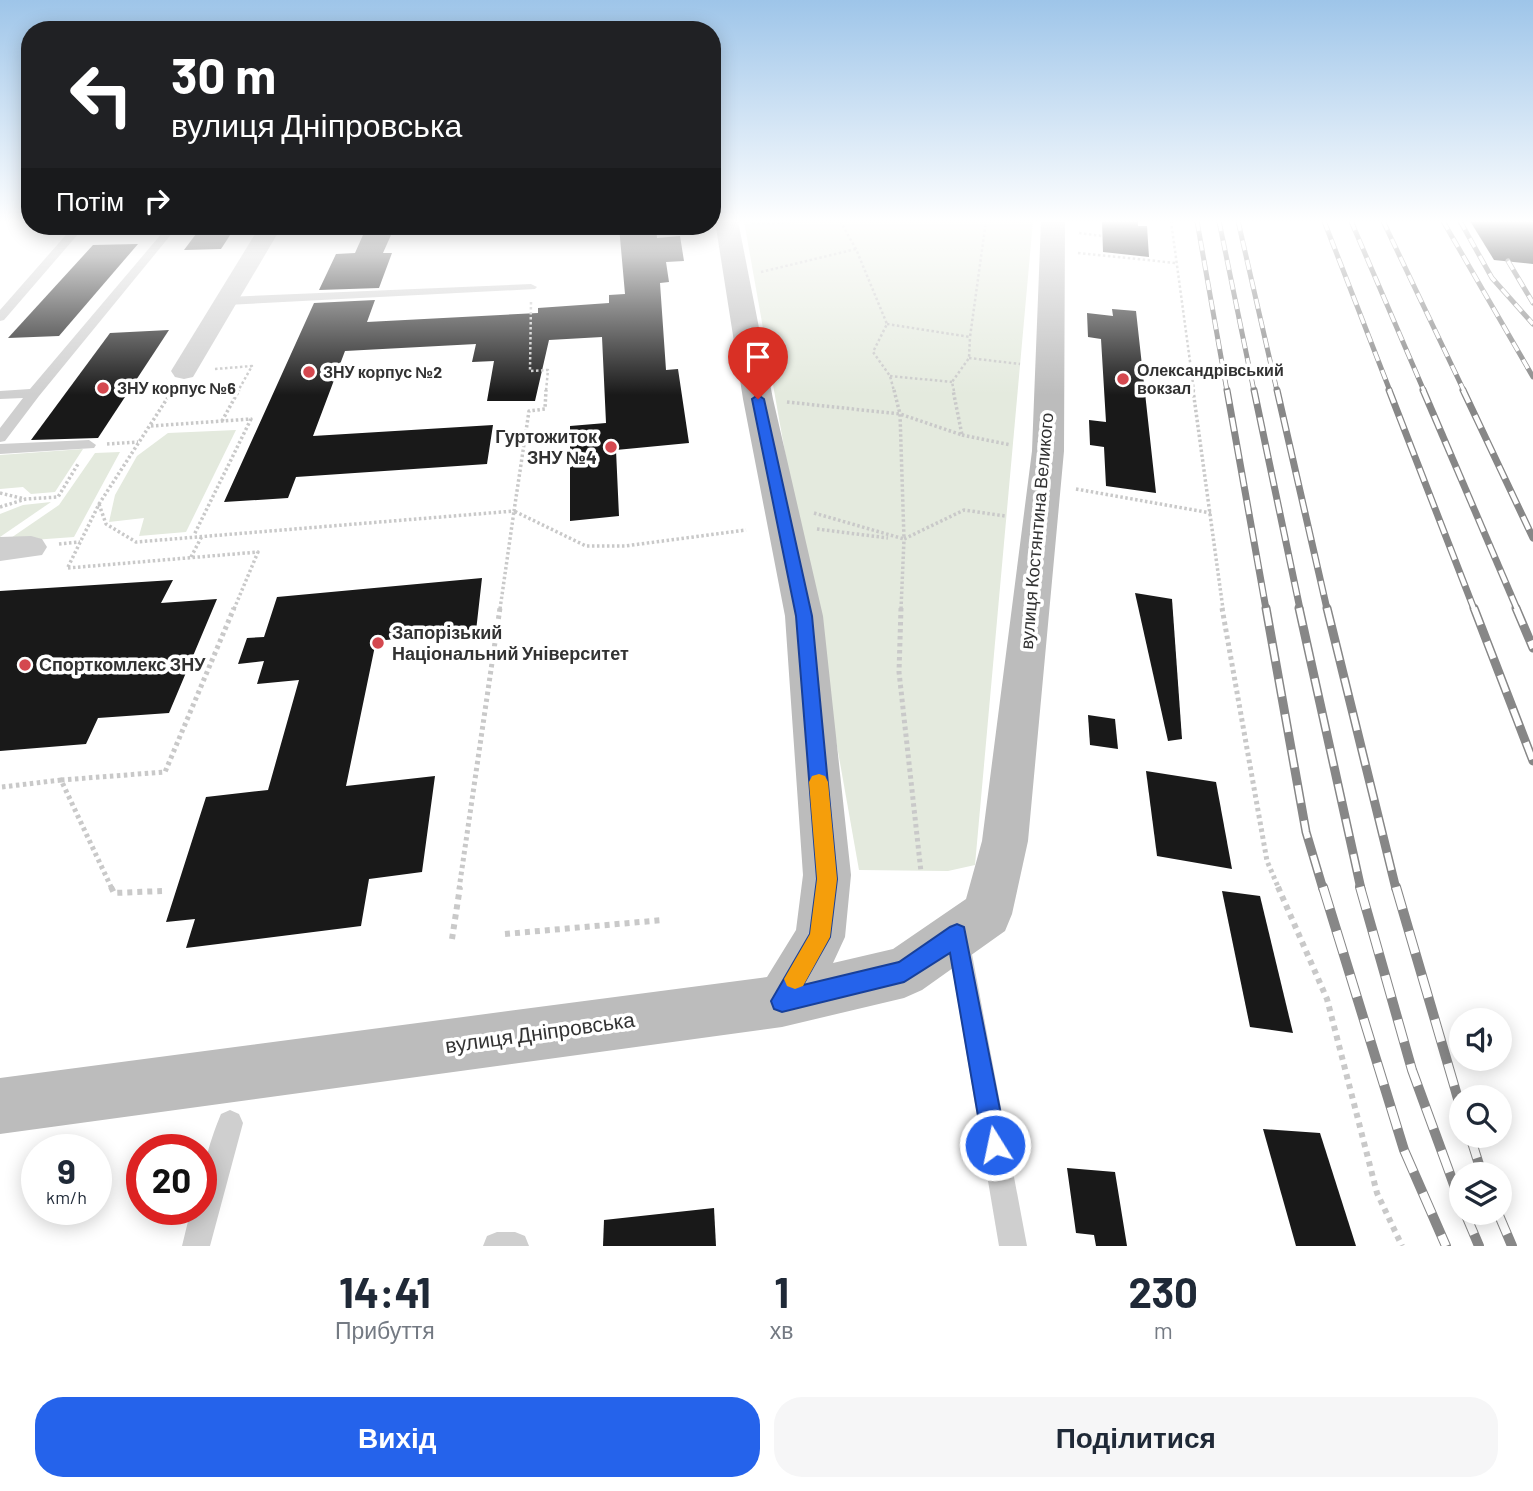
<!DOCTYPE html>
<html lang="uk">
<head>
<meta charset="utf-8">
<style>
  :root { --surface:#fff; --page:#f6f6f7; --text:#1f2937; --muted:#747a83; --accent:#2563eb }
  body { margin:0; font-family:Barlow,sans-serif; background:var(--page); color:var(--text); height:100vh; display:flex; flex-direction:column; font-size:26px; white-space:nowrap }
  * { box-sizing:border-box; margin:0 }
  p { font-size:23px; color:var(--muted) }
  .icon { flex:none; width:38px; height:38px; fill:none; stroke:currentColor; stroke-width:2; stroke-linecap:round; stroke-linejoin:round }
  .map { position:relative; height:1246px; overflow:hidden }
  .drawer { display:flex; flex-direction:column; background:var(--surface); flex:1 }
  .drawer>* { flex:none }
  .guide { position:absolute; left:21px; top:21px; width:700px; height:214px; border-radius:28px; box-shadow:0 4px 18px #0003; background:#202124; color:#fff; overflow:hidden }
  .buttons { position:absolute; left:1449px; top:1008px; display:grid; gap:14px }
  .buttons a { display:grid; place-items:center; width:63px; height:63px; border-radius:50%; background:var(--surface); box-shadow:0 4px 18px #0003; font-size:35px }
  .speed { position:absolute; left:21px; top:1134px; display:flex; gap:14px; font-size:35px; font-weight:700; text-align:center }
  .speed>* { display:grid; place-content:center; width:91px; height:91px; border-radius:50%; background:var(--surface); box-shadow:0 4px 18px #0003; line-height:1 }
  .speed small { font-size:18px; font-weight:400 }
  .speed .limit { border:10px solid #d22; background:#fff; color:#111 }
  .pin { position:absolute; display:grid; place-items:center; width:60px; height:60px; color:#fff; margin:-72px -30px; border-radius:50% 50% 50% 0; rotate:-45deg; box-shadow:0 0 7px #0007 }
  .pin .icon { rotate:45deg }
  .me { position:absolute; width:77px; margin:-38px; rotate:350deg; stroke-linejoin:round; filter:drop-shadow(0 0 5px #0008) }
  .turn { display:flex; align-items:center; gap:24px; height:147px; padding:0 35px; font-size:32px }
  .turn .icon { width:91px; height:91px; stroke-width:2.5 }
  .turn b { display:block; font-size:49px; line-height:60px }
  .then { display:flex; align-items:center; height:66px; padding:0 35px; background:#0003; gap:14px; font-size:26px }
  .eta { display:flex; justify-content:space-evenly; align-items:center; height:119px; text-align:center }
  .eta b { font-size:42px; font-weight:700; line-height:49px }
  .action { display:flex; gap:14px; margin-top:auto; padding:14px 35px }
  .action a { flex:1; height:80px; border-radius:28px; background:var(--accent); color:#fff; font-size:28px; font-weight:700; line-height:80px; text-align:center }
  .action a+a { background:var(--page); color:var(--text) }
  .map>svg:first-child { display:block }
  .green { fill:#e4eade }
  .building { fill:#191919 }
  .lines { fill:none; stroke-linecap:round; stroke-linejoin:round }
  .path-far3 { stroke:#c9c9c9; stroke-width:2.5; stroke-dasharray:2.5 2.5; stroke-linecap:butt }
  .path-far2 { stroke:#c9c9c9; stroke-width:3.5; stroke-dasharray:2.5 2.5; stroke-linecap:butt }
  .path-far1 { stroke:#c9c9c9; stroke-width:5; stroke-dasharray:3.5 3.5; stroke-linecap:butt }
  .path { stroke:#c9c9c9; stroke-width:6; stroke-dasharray:5 5; stroke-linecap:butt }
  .lane { fill:#cfcfcf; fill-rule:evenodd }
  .street { fill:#cfcfcf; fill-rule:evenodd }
  .secondary { fill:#bcbcbc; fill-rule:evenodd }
  .rail-far3-casing { stroke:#878787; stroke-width:5 }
  .rail-far2-casing { stroke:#878787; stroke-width:7 }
  .rail-far1-casing { stroke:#878787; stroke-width:9 }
  .rail-casing { stroke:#878787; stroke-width:10 }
  .rail-far3 { stroke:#fff; stroke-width:3.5; stroke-dasharray:10; stroke-linecap:butt }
  .rail-far2 { stroke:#fff; stroke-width:4.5; stroke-dasharray:14; stroke-linecap:butt }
  .rail-far1 { stroke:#fff; stroke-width:6; stroke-dasharray:18; stroke-linecap:butt }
  .rail { stroke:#fff; stroke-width:8; stroke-dasharray:23; stroke-linecap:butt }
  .route { fill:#2563eb; stroke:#184099; stroke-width:2 }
  .slow { fill:#f59e0b }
  .poi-dot { fill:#d4484f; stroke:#fff; stroke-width:2.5 }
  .labels { text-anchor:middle; stroke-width:7; stroke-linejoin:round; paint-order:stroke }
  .far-poi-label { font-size:16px; font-weight:bold; fill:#323232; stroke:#fff; text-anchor:start }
  .poi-label { font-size:18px; font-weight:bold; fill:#323232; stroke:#fff; text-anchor:start }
  .street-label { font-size:18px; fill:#323232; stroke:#fff }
  .near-street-label { font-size:21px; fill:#323232; stroke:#fff }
</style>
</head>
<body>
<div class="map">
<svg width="1533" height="1246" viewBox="0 0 1533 1246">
  <rect width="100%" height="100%" fill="#fff"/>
  <g class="green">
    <path d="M744,221H1033L975,865L948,871L859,870Z"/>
    <path d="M236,430L186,532L139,536L144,518L109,522L115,495L137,456L168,433Z"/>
    <path d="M83,449L55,492L31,494L23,487L0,489V455Z"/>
    <path d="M120,452L74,537L5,542L59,505L95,453Z"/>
    <path d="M51,502L0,537V514L23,505Z"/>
  </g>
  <g class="building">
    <path d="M1102,221H1138V226H1147L1149,257L1103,252Z"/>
    <path d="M1470,221H1533V264L1494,260Z"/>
    <path d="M202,226H236L221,249L184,250Z"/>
    <path d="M367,226H395L383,253H392L379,288L319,290L336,254L355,253Z"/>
    <path d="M619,226H656L657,238L680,236L684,261L666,262L669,282L660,283L666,370L678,369L689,443L616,450L619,516L570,521V426L606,423L602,337L549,340L535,401H487L494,361L472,362L476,344L345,351L313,436L493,425L487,464L296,477L288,498L224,502L314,303L375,300L367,322L538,313V308L609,303V295L625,294Z"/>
    <path d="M138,244L59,336L8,338L93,245Z"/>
    <path d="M1112,309L1136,311L1156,493L1106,486L1104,447L1090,445L1089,420L1106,422L1101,339L1088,337L1087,313L1113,316Z"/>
    <path d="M169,330L98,438L31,440L110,333Z"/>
    <path d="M482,578L476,631L376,641L346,786L435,776L422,872L369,879L361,926L186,948L195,919L166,922L206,797L268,790L299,680L257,684L264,661L238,664L247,638L264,637L277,597Z"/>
    <path d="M173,580L161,603L217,599L169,713L98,718L86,744L0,751V591Z"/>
    <path d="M1135,593L1172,599L1182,739L1168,741Z"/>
    <path d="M1088,715L1115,719L1118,749L1090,745Z"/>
    <path d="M1146,771L1216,782L1232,869L1157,856Z"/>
    <path d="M1222,891L1260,896L1293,1033L1250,1027Z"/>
    <path d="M1263,1129L1320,1133L1356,1246H1296Z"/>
    <path d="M1067,1168L1115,1172L1127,1246H1096L1094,1235L1076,1233Z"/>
    <path d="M714,1208L716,1246H603L604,1220Z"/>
  </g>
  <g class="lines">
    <g class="path-far3">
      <path d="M840,221L856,249L887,324L873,352L890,376L894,391"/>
      <path d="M1171,221L1194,391"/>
      <path d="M752,224L813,221"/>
      <path d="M1079,233L1102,236"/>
      <path d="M1078,253L1176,263"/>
      <path d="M761,272L856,249"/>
      <path d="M531,302L530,371L548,370L546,391"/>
      <path d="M887,324L970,337L986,221"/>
      <path d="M969,358L1020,364"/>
      <path d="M215,369L252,366L238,391"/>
      <path d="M890,376L952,382"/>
      <path d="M954,391L952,382L969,358L970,337"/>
    </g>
    <g class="path-far2">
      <path d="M894,390L900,414L904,539L964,510L1005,516"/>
      <path d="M1193,390L1223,609"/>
      <path d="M787,402L900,414L962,435L953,390"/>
      <path d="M222,421L239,390"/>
      <path d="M151,426L251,419L194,535"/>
      <path d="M962,435L1011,445"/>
      <path d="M107,444L138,442"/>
      <path d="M1076,489L1211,513"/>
      <path d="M0,493L25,499"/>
      <path d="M99,504L106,524L136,542L514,511L529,411L545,409L546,390"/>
      <path d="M0,507L26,499L58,497L78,464"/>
      <path d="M814,513L904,539"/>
      <path d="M817,529L888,538"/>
      <path d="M59,544L80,542"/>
      <path d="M191,557L202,536"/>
      <path d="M68,567L99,504L172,391"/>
      <path d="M68,568L258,552L234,609"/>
      <path d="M500,609L514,511L586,546H625L746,530"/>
      <path d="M901,609L904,539"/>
    </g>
    <g class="path-far1">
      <path d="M901,608L899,672L921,872"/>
      <path d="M1222,608L1267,861L1279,889"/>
      <path d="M61,780L165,772L234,608"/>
      <path d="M2,787L61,780L112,889"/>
      <path d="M459,889L500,608"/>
    </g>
    <g class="path">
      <path d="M111,887L114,893L162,891"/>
      <path d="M1278,887L1327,999L1377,1193L1402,1246"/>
      <path d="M505,934L663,920"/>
      <path d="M452,939L460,887"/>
    </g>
    <g class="lane">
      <path d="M92,226H142L137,229L79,233L4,320L0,321V310L72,228Z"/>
      <path d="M168,226H178L39,396L5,441L0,442V428L23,398L0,399V391L30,389Z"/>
      <path d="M531,284L537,287L535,289L226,305L220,301L226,297Z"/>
      <path d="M89,440L96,445L94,448L0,454V444Z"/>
      <path d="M958,927L966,930L969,938L1027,1246H999L947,938L950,930Z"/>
      <path d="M230,1110L239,1114L243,1123L210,1246H182L191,1209H201C201,1173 207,1148 221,1114Z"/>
      <path d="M497,1232H515L525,1236L529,1246H483L487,1236Z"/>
    </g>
    <g class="street">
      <path d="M260,226H282L193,377L184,379L175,377L171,371Z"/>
      <path d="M31,536L42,539L47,547L42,555L0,561V537Z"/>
    </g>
    <path class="secondary" d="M715,221H738L773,399L823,616L851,875L845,937L833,963L893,949L966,899L982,841L1032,451L1041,221H1065L1064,451L1028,841L1012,914L1005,931L922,990L904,998L782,1027L0,1134V1078L767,977L796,930L803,875L785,616L743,399Z"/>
    <defs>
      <g id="rail-far3">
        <path d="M1197,221L1227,391"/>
        <path d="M1219,221L1254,391"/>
        <path d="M1238,221L1277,391"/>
        <path d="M1324,221L1390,391"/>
        <path d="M1351,221L1424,391"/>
        <path d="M1383,221L1464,391"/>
        <path d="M1443,221L1533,377"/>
        <path d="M1460,221L1492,278L1533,324"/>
        <path d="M1508,261L1533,303"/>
      </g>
      <g id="rail-far2">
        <path d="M1227,390L1266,609"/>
        <path d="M1254,390L1300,609"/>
        <path d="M1277,390L1327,609"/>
        <path d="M1389,390L1474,609"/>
        <path d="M1423,390L1517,609"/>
        <path d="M1463,390L1533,538"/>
      </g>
      <g id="rail-far1">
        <path d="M1266,608L1306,832L1323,889"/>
        <path d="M1299,608L1361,889"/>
        <path d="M1327,608L1396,889"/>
        <path d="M1474,608L1533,761"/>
        <path d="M1516,608L1533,648"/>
      </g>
      <g id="rail">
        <path d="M1323,887L1404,1150L1446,1246"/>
        <path d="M1360,887L1412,1070L1461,1204"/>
        <path d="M1396,887L1461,1109"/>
        <path d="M1470,1136L1482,1174"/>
        <path d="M1465,1213L1479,1246"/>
        <path d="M1498,1213L1512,1246"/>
      </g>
    </defs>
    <use href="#rail-far3" class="rail-far3-casing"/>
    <use href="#rail-far2" class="rail-far2-casing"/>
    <use href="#rail-far1" class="rail-far1-casing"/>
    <use href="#rail" class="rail-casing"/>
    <use href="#rail-far3" class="rail-far3"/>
    <use href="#rail-far2" class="rail-far2"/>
    <use href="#rail-far1" class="rail-far1"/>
    <use href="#rail" class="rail"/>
  </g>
  <linearGradient id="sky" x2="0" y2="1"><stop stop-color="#9ec5e9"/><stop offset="0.56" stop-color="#fff"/><stop offset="1" stop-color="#fff" stop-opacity="0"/></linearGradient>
  <rect width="1533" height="395" fill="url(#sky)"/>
  <path class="route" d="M758,395L764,399L812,616L837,879L830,937L803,985L899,962L950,927L957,924L964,927L1007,1145L1003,1154L995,1157L986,1154L983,1145L950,953L904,982L782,1012L774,1009L771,1001L810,934L817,879L796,616L752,399Z"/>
  <path class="slow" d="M819,774L825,776L828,782L837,879L830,937L803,986L795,989L787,986L784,979L810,934L812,918L817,879L809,782L812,776Z"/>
  <g class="poi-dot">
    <circle cx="309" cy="372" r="7"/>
    <circle cx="1123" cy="379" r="7"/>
    <circle cx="103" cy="388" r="7"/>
    <circle cx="611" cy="447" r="7"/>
    <circle cx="378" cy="643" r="7"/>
    <circle cx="25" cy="665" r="7"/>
  </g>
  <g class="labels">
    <g class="far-poi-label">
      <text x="1137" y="376">Олександрівський<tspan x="1137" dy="18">вокзал</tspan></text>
      <text x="323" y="378">ЗНУ корпус №2</text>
      <text x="117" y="394">ЗНУ корпус №6</text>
    </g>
    <g class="poi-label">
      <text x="597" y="443" text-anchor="end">Гуртожиток<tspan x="597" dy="21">ЗНУ №4</tspan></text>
      <text x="392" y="639">Запорізький<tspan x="392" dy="21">Національний Університет</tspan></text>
      <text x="39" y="671">Спорткомлекс ЗНУ</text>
    </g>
    <g class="street-label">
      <text transform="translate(1037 531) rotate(-85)" y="6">вулиця Костянтина Великого</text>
    </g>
    <g class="near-street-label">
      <text transform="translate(540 1033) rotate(-8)" y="7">вулиця Дніпровська</text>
    </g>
  </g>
</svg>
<div class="buttons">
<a><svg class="icon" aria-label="sound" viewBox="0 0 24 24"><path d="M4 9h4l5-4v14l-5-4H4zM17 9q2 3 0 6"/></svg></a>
<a><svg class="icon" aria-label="search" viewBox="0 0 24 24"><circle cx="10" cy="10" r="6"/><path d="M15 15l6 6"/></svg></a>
<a><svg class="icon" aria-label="layers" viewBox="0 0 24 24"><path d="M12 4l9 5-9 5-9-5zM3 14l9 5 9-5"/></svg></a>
</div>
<div class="speed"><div>9<small>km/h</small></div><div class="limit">20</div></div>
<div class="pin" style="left:758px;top:399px;background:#d93025"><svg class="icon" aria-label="arrive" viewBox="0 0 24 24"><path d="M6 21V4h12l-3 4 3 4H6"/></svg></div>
<svg class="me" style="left:995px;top:1145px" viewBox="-20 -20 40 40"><circle r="17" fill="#2563eb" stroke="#fff" stroke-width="3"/><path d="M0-11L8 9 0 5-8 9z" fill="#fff"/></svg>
<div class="guide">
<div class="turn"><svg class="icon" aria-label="left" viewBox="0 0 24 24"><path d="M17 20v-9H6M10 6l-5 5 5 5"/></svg><div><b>30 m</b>вулиця Дніпровська</div></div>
<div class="then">Потім<svg class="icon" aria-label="right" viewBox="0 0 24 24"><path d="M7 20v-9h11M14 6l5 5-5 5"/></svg></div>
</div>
</div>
<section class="drawer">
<div class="eta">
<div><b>14:41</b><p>Прибуття</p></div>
<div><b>1</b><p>хв</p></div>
<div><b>230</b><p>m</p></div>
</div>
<div class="action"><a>Вихід</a><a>Поділитися</a></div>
</section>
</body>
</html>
